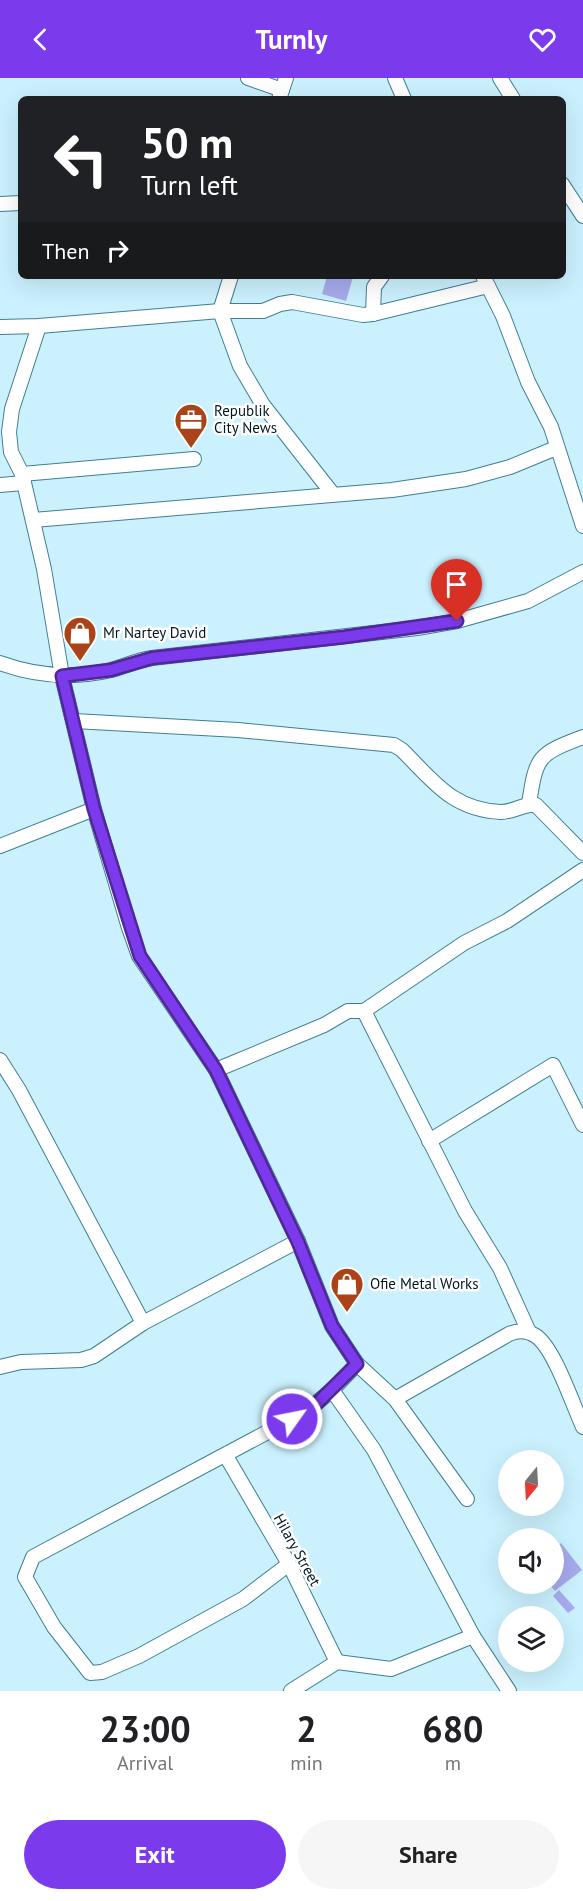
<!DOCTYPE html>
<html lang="en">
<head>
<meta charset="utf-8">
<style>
  :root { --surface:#fff; --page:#f6f6f6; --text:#202124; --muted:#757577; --accent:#7c3aed }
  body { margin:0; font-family:"PT Sans",sans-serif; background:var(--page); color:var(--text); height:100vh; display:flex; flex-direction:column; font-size:22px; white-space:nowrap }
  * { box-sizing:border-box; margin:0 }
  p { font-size:20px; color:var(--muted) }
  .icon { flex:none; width:33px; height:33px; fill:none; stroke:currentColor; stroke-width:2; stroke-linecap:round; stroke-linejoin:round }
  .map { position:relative; height:1613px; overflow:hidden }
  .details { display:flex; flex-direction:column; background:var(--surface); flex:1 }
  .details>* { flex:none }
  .hud { position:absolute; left:18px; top:18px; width:548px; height:183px; border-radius:9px; box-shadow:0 6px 24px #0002; background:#202124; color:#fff; overflow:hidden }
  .needle { width:39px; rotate:198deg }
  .buttons { position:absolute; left:498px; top:1372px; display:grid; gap:12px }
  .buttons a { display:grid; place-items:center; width:66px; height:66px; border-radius:50%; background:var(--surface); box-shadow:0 6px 24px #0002; font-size:30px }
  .pin { position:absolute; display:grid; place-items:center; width:51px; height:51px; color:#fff; margin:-62px -26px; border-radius:50% 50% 50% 0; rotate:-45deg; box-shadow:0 0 6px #0007 }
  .pin .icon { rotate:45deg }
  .me { position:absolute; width:66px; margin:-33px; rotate:57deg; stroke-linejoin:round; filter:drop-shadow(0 0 4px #0008) }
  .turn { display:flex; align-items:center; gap:21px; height:126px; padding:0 24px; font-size:27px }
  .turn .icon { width:78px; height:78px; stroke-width:2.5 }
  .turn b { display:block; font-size:42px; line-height:51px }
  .then { display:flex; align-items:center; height:57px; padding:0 24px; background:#0003; gap:12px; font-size:22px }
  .eta { display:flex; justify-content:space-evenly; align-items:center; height:102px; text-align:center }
  .eta b { font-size:36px; font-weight:700; line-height:42px }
  .cta { display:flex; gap:12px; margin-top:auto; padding:12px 24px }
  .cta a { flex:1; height:69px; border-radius:36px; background:var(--accent); color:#fff; font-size:24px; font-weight:700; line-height:69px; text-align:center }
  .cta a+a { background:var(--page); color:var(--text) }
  header { display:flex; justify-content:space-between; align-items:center; height:78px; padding:0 24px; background:var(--accent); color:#fff; font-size:27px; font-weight:700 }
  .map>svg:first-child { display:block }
  .building { fill:#a7abed }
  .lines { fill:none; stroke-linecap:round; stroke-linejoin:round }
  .street-casing { stroke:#3f7e92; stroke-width:16 }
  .street { stroke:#fff; stroke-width:14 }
  .route-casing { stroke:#51269a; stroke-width:15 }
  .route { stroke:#7c3aed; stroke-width:10 }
  .labels { text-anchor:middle; stroke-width:5; stroke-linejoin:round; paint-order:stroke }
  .poi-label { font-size:15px; fill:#00171f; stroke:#fff; text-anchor:start }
  .street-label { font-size:15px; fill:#00171f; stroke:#fff }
</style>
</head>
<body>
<header><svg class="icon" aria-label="back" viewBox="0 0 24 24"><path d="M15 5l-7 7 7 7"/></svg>Turnly<svg class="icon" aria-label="heart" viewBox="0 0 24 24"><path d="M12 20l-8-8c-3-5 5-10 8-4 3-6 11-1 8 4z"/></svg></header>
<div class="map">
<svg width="583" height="1613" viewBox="0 0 583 1613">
  <rect width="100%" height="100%" fill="#cbf1fe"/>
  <g class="building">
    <path d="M327,198L353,199L346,223L322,216Z"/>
    <path d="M561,1465L582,1492L555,1513L549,1506H554V1471Z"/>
    <path d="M559,1512L575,1530L568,1535L553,1518Z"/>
  </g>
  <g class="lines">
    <defs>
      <g id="street">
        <path d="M248,0L282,12"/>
        <path d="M395,0L404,21"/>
        <path d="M500,0L513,21"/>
        <path d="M279,21L286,0"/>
        <path d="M562,106L583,138"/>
        <path d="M0,126L21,125"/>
        <path d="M231,198L220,233L240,288L263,327L332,415"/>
        <path d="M483,198L503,238L528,304L551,349L583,448"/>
        <path d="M373,236L374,209L382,198"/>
        <path d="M39,248L12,331L9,354L11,374L22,396L44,491L62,598L94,731L129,850L139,878L216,992L298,1163L332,1248L357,1286L332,1312L374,1372L473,1558L509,1613"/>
        <path d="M0,249L39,248L220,233H263L280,226L292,224L363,237L373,236L488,208"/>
        <path d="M22,396L194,381"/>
        <path d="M0,407L24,405"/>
        <path d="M33,442L392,412L466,401L510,389L556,370"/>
        <path d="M0,585C36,598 73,601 111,592C125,588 138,582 152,580L417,550L457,543L528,523L583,494"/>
        <path d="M74,643L238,652L394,667L402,672C434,704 453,732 501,734C514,734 525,725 536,727L583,775"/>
        <path d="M529,726C536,678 538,676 583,659"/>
        <path d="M0,768L94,731"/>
        <path d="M364,933L465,1133L500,1190L529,1254"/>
        <path d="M0,982L19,1012L143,1245"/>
        <path d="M216,992L324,947L348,933H364L464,865L507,843L583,792"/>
        <path d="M429,1063L553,987L583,1047"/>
        <path d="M357,1286L395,1321L467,1421"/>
        <path d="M0,1289L21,1284L81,1282L94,1278L143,1245L298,1163"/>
        <path d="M395,1321L509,1256C518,1252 527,1252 536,1258C554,1270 573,1327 583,1349"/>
        <path d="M226,1378L289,1486L337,1584"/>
        <path d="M289,1486L243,1521L139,1578L102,1594L90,1595L54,1549L25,1499L33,1479L307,1333L332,1312"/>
        <path d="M291,1613L337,1584L391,1591L473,1558"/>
      </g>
    </defs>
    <use href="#street" class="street-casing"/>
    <use href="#street" class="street"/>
  </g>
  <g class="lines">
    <defs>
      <path id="route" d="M292,1341L308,1334L357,1286L332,1248L298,1164L216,992L140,878L94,731L62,598L111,592L152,580L344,559L457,543"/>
    </defs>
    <use href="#route" class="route-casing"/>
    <use href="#route" class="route"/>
  </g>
  <defs>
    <symbol id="office-pin" viewBox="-11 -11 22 30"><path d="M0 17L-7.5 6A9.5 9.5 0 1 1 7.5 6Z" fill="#aa4418" stroke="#fff"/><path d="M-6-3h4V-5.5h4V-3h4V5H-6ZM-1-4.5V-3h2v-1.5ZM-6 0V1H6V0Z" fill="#fff"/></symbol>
    <symbol id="shop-pin" viewBox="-11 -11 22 30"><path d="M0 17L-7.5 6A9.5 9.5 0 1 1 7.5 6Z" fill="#aa4418" stroke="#fff"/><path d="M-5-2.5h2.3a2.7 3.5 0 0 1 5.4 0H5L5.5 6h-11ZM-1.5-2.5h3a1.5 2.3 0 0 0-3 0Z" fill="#fff"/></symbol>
  </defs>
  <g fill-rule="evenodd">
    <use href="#office-pin" x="172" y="323" width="38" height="52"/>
    <use href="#shop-pin" x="61" y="536" width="38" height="52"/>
    <use href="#shop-pin" x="328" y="1187" width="38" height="52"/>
  </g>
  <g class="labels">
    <g class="poi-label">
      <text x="214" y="338">Republik<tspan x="214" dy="17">City News</tspan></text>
      <text x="103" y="560">Mr Nartey David</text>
      <text x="370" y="1211">Ofie Metal Works</text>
    </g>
    <g class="street-label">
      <text transform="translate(297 1472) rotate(61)" y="5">Hilary Street</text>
    </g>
  </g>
</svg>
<div class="buttons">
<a><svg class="needle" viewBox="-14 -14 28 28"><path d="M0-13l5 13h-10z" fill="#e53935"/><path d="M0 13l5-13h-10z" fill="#757577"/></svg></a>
<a><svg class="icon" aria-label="sound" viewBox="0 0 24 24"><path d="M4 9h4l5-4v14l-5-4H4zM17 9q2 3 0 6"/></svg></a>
<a><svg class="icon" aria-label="layers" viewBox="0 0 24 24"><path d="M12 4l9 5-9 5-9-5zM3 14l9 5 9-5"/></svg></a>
</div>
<div class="pin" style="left:457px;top:543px;background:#d93025"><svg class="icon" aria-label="arrive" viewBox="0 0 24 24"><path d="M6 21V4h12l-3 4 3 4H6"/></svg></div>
<svg class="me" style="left:292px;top:1341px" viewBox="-20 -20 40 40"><circle r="17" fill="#7c3aed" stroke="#fff" stroke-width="3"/><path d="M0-11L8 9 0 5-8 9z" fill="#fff"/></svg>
<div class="hud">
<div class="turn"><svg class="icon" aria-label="left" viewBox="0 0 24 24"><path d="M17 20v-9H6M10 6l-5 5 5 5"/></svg><div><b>50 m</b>Turn left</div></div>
<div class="then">Then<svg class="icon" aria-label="right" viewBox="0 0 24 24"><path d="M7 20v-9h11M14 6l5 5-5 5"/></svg></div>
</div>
</div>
<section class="details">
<div class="eta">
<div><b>23:00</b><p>Arrival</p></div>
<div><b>2</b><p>min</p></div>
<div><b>680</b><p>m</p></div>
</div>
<div class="cta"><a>Exit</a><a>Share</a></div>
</section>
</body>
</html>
